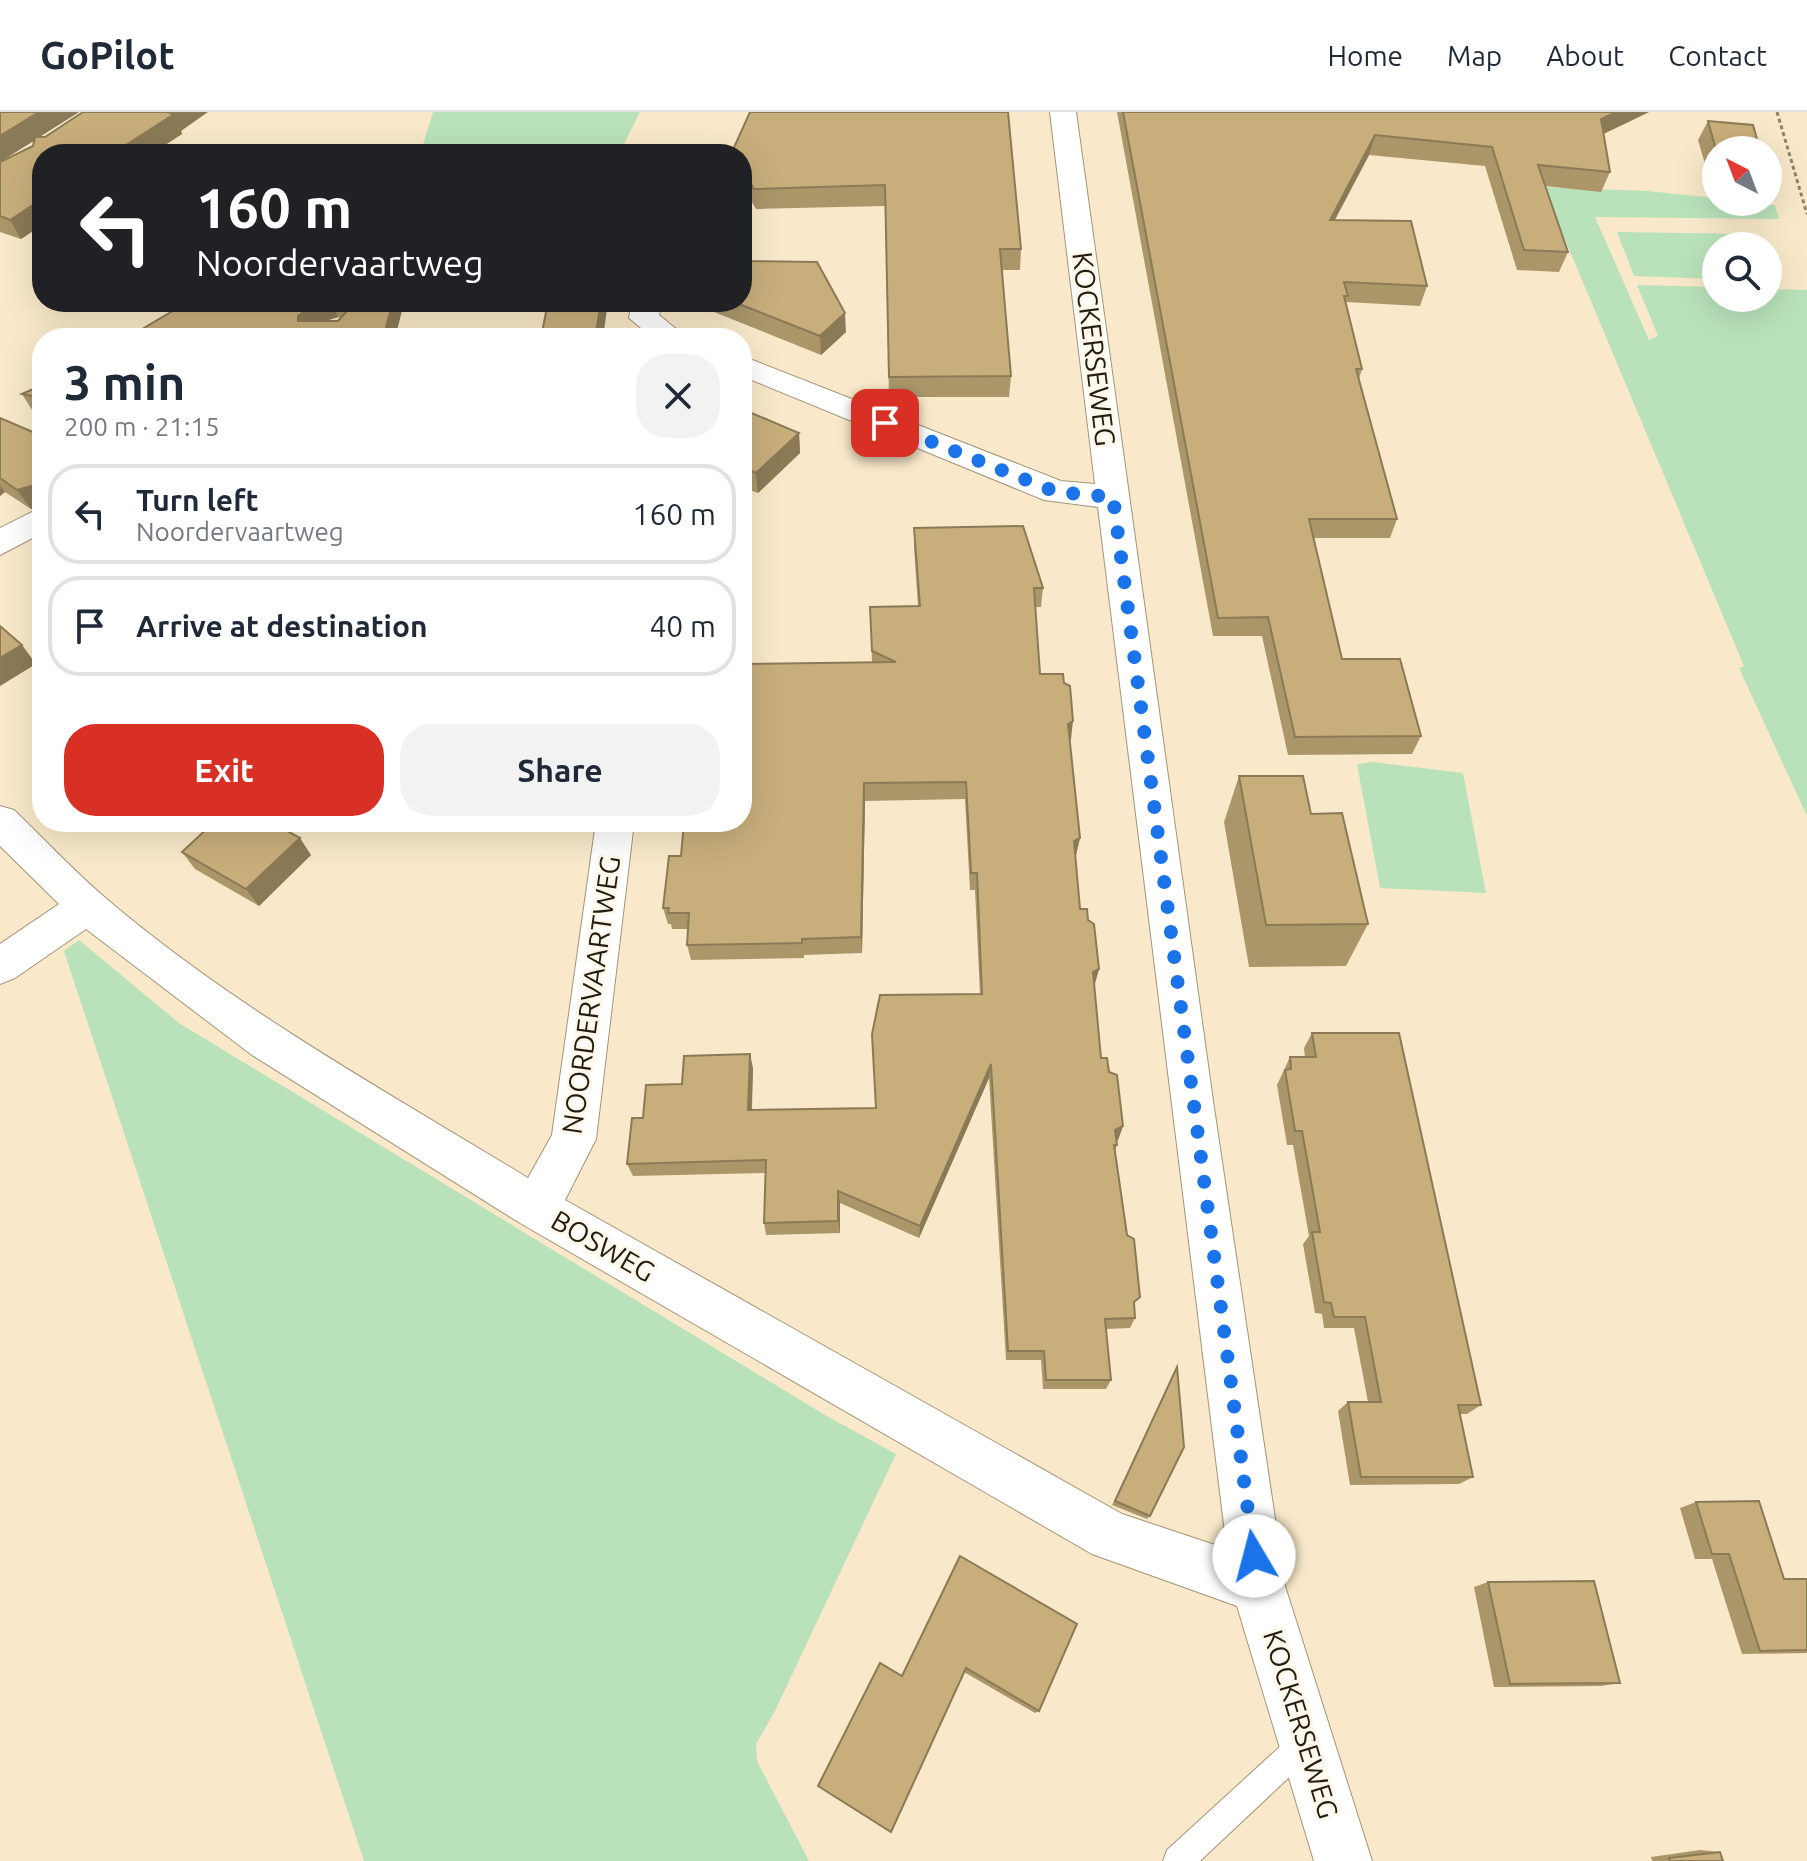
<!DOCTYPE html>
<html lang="en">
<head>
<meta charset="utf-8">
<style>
  :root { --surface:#fff; --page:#f2f2f3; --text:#1f2937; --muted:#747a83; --line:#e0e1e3; --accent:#d93025 }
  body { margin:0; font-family:Ubuntu,sans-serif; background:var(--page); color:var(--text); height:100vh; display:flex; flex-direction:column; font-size:30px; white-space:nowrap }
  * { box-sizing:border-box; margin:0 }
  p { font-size:26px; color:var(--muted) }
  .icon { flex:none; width:44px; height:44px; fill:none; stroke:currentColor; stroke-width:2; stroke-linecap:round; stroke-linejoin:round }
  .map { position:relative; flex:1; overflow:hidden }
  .side { position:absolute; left:32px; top:216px; width:720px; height:504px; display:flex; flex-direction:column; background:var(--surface); border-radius:32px; box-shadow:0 8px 32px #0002 }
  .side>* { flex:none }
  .top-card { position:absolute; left:32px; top:32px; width:720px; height:168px; border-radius:32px; box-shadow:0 8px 32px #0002; background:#202124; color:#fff; overflow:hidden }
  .needle { width:52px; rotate:318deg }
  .controls { position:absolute; left:1702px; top:24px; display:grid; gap:16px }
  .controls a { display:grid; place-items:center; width:80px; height:80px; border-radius:50%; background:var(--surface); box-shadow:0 8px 32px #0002; font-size:40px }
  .pin { position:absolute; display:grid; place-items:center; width:68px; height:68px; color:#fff; margin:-34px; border-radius:16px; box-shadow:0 4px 12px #0006 }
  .me { position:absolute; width:88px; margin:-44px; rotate:352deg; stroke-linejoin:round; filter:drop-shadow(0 0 6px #0008) }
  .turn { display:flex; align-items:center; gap:28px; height:168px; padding:0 32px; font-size:36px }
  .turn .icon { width:104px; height:104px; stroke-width:2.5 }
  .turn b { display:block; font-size:56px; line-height:68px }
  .round { display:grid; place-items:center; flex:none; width:84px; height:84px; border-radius:32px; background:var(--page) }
  .headline { display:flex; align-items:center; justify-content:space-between; height:136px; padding:0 32px }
  h1 { font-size:48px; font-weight:600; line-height:60px }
  .action { display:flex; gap:16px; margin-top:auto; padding:16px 32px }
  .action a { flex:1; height:92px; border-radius:32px; background:var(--accent); color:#fff; font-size:32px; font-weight:600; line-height:92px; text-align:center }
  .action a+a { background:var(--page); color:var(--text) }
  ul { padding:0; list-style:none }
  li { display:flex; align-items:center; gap:24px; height:100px; margin:0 16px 12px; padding:0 16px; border:4px solid var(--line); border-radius:32px }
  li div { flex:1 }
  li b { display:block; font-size:30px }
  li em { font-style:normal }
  header { display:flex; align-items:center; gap:48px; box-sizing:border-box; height:112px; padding:0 40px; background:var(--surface); border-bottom:2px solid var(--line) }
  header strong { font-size:38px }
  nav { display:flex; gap:44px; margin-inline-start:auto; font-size:28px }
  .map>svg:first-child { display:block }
  .green { fill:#b9e2ba }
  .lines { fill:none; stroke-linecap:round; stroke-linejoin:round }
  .lane-casing { stroke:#a39578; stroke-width:2 }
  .street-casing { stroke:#a39578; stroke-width:2 }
  .path { stroke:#8e836e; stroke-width:3; stroke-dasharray:4 3; stroke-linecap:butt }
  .lane { fill:#fff; fill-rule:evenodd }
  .street { fill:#fff; fill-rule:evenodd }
  .wall { fill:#ab966a; fill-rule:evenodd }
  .shaded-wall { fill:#8b7a56 }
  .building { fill:#c7ae7b; stroke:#8b7a56; stroke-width:2 }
  .route { stroke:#1a73e8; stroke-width:14; stroke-dasharray:0 25.2 }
  .labels { text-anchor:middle; stroke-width:6; stroke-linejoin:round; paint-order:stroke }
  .street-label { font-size:28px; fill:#221c11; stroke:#fef8eb }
</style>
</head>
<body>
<header>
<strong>GoPilot</strong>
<nav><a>Home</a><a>Map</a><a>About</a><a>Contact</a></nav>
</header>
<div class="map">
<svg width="1807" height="1749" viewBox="0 0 1807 1749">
  <rect width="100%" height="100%" fill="#f9e9ca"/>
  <g class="green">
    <path d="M433,0H640L619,42H420Z"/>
    <path d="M1543,75L1648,79L1716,86V90L1775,93L1779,107L1595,105L1649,228L1658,224L1637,173L1716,175V186H1768V177L1807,178V704L1739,556L1744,554Z"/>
    <path d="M1617,120L1755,122L1761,134H1716V167L1634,164Z"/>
    <path d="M1373,650L1463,661L1486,781L1380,776L1357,652Z"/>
    <path d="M79,828L179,911L825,1303L896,1342L774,1601L756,1632L757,1649L809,1749H364L64,839Z"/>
  </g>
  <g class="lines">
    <defs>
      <path id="lane" d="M1306,1615L1316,1620L1321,1630L1316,1640L1200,1749H1163L1167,1738L1296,1620Z"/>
      <g id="street">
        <path d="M1050,0H1076L1213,989L1285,1474L1372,1749H1314L1237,1494L1092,1442L520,1111L252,943L86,817L15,866L0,872V832L59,792L0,734V694L14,698C43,726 71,756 102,783C231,894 382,977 528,1066L552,1023L596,710H634L596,1027L565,1088L1122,1402L1227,1437L1098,395L1044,388L742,264V244L1061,369L1095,372Z"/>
        <path d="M632,190H662L659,203L687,226H653L629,206Z"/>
        <path d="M42,395V421L0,443V416Z"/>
      </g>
    </defs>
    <use href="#lane" class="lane-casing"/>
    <use href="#street" class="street-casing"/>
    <path class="path" d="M1777,0L1807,102"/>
    <use href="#lane" class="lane"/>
    <use href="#street" class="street"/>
  </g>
  <g class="wall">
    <path d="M0,0H79L39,25L181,19L182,22L151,42H42V113L21,127L0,120ZM34,29L33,34L3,48L19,38Z"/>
    <path d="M750,0L1021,137L1020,158H1002L1011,264L1009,285H889L885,94L756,97L747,82H742V42Z"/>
    <path d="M1117,0H1649L1603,22L1610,60L1601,80L1545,74L1568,140L1559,160L1517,158L1485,54L1369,43L1335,108L1427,174L1420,194L1346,190V191L1362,257L1359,267L1397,407L1390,426H1313L1342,547L1421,624L1412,642L1288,643L1262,524H1213Z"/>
    <path d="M1708,9L1716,38V82H1714L1698,28Z"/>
    <path d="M188,190H400L402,198L395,226H127ZM338,205L340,206L338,209H325Z"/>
    <path d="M689,190H742L846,220L821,243Z"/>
    <path d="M42,273V303L34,301L22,282Z"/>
    <path d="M742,297L799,321L800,341L758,381L742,375Z"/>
    <path d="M0,306L42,324V402L37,395L31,397L5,380L0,384Z"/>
    <path d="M914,416L1043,476L1041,495H1035L1040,562L1071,627L1070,628L1080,726L1076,743H1075L1080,797L1088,808L1099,857L1094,873L1101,946L1109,960L1123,1014L1118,1028L1117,1029V1033L1115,1039L1135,1196V1206L1130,1216L1106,1217L1111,1268L1106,1277H1043L1041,1248H1006L989,966L919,1126L840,1091V1121L766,1123L764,1111L765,1061L633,1064L627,1052L643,1006L682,972L753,956L752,998L876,996L980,882L975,778H970L965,687L865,689L862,841L804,843V846L691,848L687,833L688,817H672L671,812H668L663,796L681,744L872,550L870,495L918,494L914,435Z"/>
    <path d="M1239,664L1311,702L1368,812L1346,854L1249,855L1224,710Z"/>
    <path d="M182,740L311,743L259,794L195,757Z"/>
    <path d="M1312,921L1481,1293L1467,1302H1460L1473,1365L1459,1372L1350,1373L1338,1299L1348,1290H1368L1354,1216H1324L1322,1202L1315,1201L1303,1132L1309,1124L1293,1033H1287L1277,973L1290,945H1305L1304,936Z"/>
    <path d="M1177,1255L1150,1404L1147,1407L1112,1393Z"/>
    <path d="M1696,1390L1784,1467H1807V1541L1742,1542L1712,1447H1695L1680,1396Z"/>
    <path d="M960,1444L1039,1599L1035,1601L964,1560Z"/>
    <path d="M1488,1470L1620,1571L1601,1574L1494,1575L1474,1475Z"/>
    <path d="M1700,1738L1720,1740L1723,1749H1652L1651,1745Z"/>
  </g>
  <g class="shaded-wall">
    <path d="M39,0H79L0,50V24Z"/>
    <path d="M172,0H208L181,19L182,22L151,42H112Z"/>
    <path d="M1616,0H1649L1593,27L1601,7Z"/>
    <path d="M1375,23L1369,43L1324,128L1330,108Z"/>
    <path d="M42,87V113L21,127L10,108Z"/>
    <path d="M317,190H332L338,205L325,209H298V204Z"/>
    <path d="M393,190H400L402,198L395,226H383Z"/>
    <path d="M601,190H608L603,226H595Z"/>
    <path d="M845,201L846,220L821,243L820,224Z"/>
    <path d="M799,321L800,341L758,381L756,361Z"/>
    <path d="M0,373L5,380L0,384Z"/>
    <path d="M31,374L32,387L37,395L31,397L17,378Z"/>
    <path d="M22,533L36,552L0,574V546Z"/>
    <path d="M1073,609L1071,627L1065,630L1068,612Z"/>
    <path d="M864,671L865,689L862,841L861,825Z"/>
    <path d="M109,710H129L116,718Z"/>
    <path d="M300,726L311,743L259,794L246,777Z"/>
    <path d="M1080,726L1076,743L1071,746L1074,729Z"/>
    <path d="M1099,857L1095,872L1089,876L1093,860Z"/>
    <path d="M750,942L753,956L751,1012L748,998Z"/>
    <path d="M991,952L989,966L919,1126L920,1114Z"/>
    <path d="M1123,1014L1118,1028L1111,1031L1115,1018Z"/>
    <path d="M838,1079L840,1091V1121L838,1109Z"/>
  </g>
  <g class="building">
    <path d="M0,0H39L0,24Z"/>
    <path d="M83,0H172L170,1L174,2L112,42H42V87L10,108L0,104V50L33,34L35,25H45Z"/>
    <path d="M750,0H1008L1021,137H1000L1011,264L889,265L885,73L754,77L745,61H742V42H731Z"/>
    <path d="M1123,0H1616L1601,7L1610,60L1538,53L1568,140L1524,138L1492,35L1375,23L1330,108L1411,109L1427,174L1344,170L1348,184H1344L1362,257H1356L1397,407H1309L1342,547H1400L1421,624L1295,625L1268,505L1218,506Z"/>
    <path d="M1708,9L1753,13L1760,38H1716Z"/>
    <path d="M742,149L817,150L845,201L820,224L734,190H742Z"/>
    <path d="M188,190H317L298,204V209H338L348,198L342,190H393L383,226H127Z"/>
    <path d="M548,190H601L595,226H541Z"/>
    <path d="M42,273V286L22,282Z"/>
    <path d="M742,297L799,321L756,361L742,355Z"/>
    <path d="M0,306L42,324V394L32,387L31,374L17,378L0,366Z"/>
    <path d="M1023,414L1043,476H1034L1040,562H1063L1064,571L1070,574L1073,609L1068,612L1080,726L1074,729L1080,797H1087L1088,808L1094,812L1099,857L1093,860L1101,946H1107L1109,960L1117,963L1123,1014L1115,1018L1117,1033H1114L1127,1123L1134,1127L1140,1185L1134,1190L1135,1206L1105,1207L1111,1268H1046L1044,1239H1008L991,952L920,1114L838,1079V1109L764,1111L766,1048L627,1052L632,1006H643L646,973L682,972L684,944L750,942L748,998L876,996L872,922L880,883L982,882L977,761H971L966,670L864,671L861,825L802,827V831L687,833L689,801H668L669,796H663L669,744H681L684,710H742V552L896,550L872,539L870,495L920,494L914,416Z"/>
    <path d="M0,514L22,533L0,546Z"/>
    <path d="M1239,664H1303L1311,702L1342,701L1368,812L1266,813Z"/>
    <path d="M214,710H271L300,726L246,777L182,740Z"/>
    <path d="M1312,921H1399L1481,1293H1458L1473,1365H1361L1348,1290H1381L1365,1205H1334L1331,1191L1324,1190L1312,1120H1320L1302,1019H1295L1285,958L1291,957L1290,945H1316Z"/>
    <path d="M1177,1255L1184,1335L1150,1404L1115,1389Z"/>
    <path d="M1759,1389L1784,1467H1807V1538L1760,1539L1729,1442H1712L1696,1390Z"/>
    <path d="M960,1444L1077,1512L1039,1599L966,1556L891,1720L818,1674L880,1551L902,1564Z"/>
    <path d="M1594,1469L1620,1571L1510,1572L1488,1470Z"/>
    <path d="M1720,1740L1723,1749H1670L1669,1746Z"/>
  </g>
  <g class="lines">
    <path class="route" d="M885,311L1056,380L1113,385L1254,1444"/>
  </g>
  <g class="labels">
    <g class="street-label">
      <text transform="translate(1094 237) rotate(83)" y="10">KOCKERSEWEG</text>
      <text transform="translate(591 883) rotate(-82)" y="10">NOORDERVAARTWEG</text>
      <text transform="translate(603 1134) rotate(30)" y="10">BOSWEG</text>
      <text transform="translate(1301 1612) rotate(73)" y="10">KOCKERSEWEG</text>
    </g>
  </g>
</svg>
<div class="controls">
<a><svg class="needle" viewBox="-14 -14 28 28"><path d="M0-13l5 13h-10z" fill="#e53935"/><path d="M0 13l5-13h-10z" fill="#747a83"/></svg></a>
<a><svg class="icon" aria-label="search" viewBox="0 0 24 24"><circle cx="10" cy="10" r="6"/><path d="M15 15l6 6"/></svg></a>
</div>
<div class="pin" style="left:885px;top:311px;background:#d93025"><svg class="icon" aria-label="arrive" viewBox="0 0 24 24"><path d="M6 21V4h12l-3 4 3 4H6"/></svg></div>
<svg class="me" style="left:1254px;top:1444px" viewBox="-20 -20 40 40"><circle r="19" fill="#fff"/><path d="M0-13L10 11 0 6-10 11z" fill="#1a73e8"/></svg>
<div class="top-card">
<div class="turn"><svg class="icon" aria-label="left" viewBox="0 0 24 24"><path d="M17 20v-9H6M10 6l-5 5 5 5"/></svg><div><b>160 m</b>Noordervaartweg</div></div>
</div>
<section class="side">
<div class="headline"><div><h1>3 min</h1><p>200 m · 21:15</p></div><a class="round"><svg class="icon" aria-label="close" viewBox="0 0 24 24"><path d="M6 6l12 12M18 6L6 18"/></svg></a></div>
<ul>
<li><svg class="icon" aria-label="left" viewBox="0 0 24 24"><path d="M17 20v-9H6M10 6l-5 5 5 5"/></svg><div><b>Turn left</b><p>Noordervaartweg</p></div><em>160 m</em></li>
<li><svg class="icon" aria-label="arrive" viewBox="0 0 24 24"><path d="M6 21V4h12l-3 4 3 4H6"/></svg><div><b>Arrive at destination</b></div><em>40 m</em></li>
</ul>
<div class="action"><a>Exit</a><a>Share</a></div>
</section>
</div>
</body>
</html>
